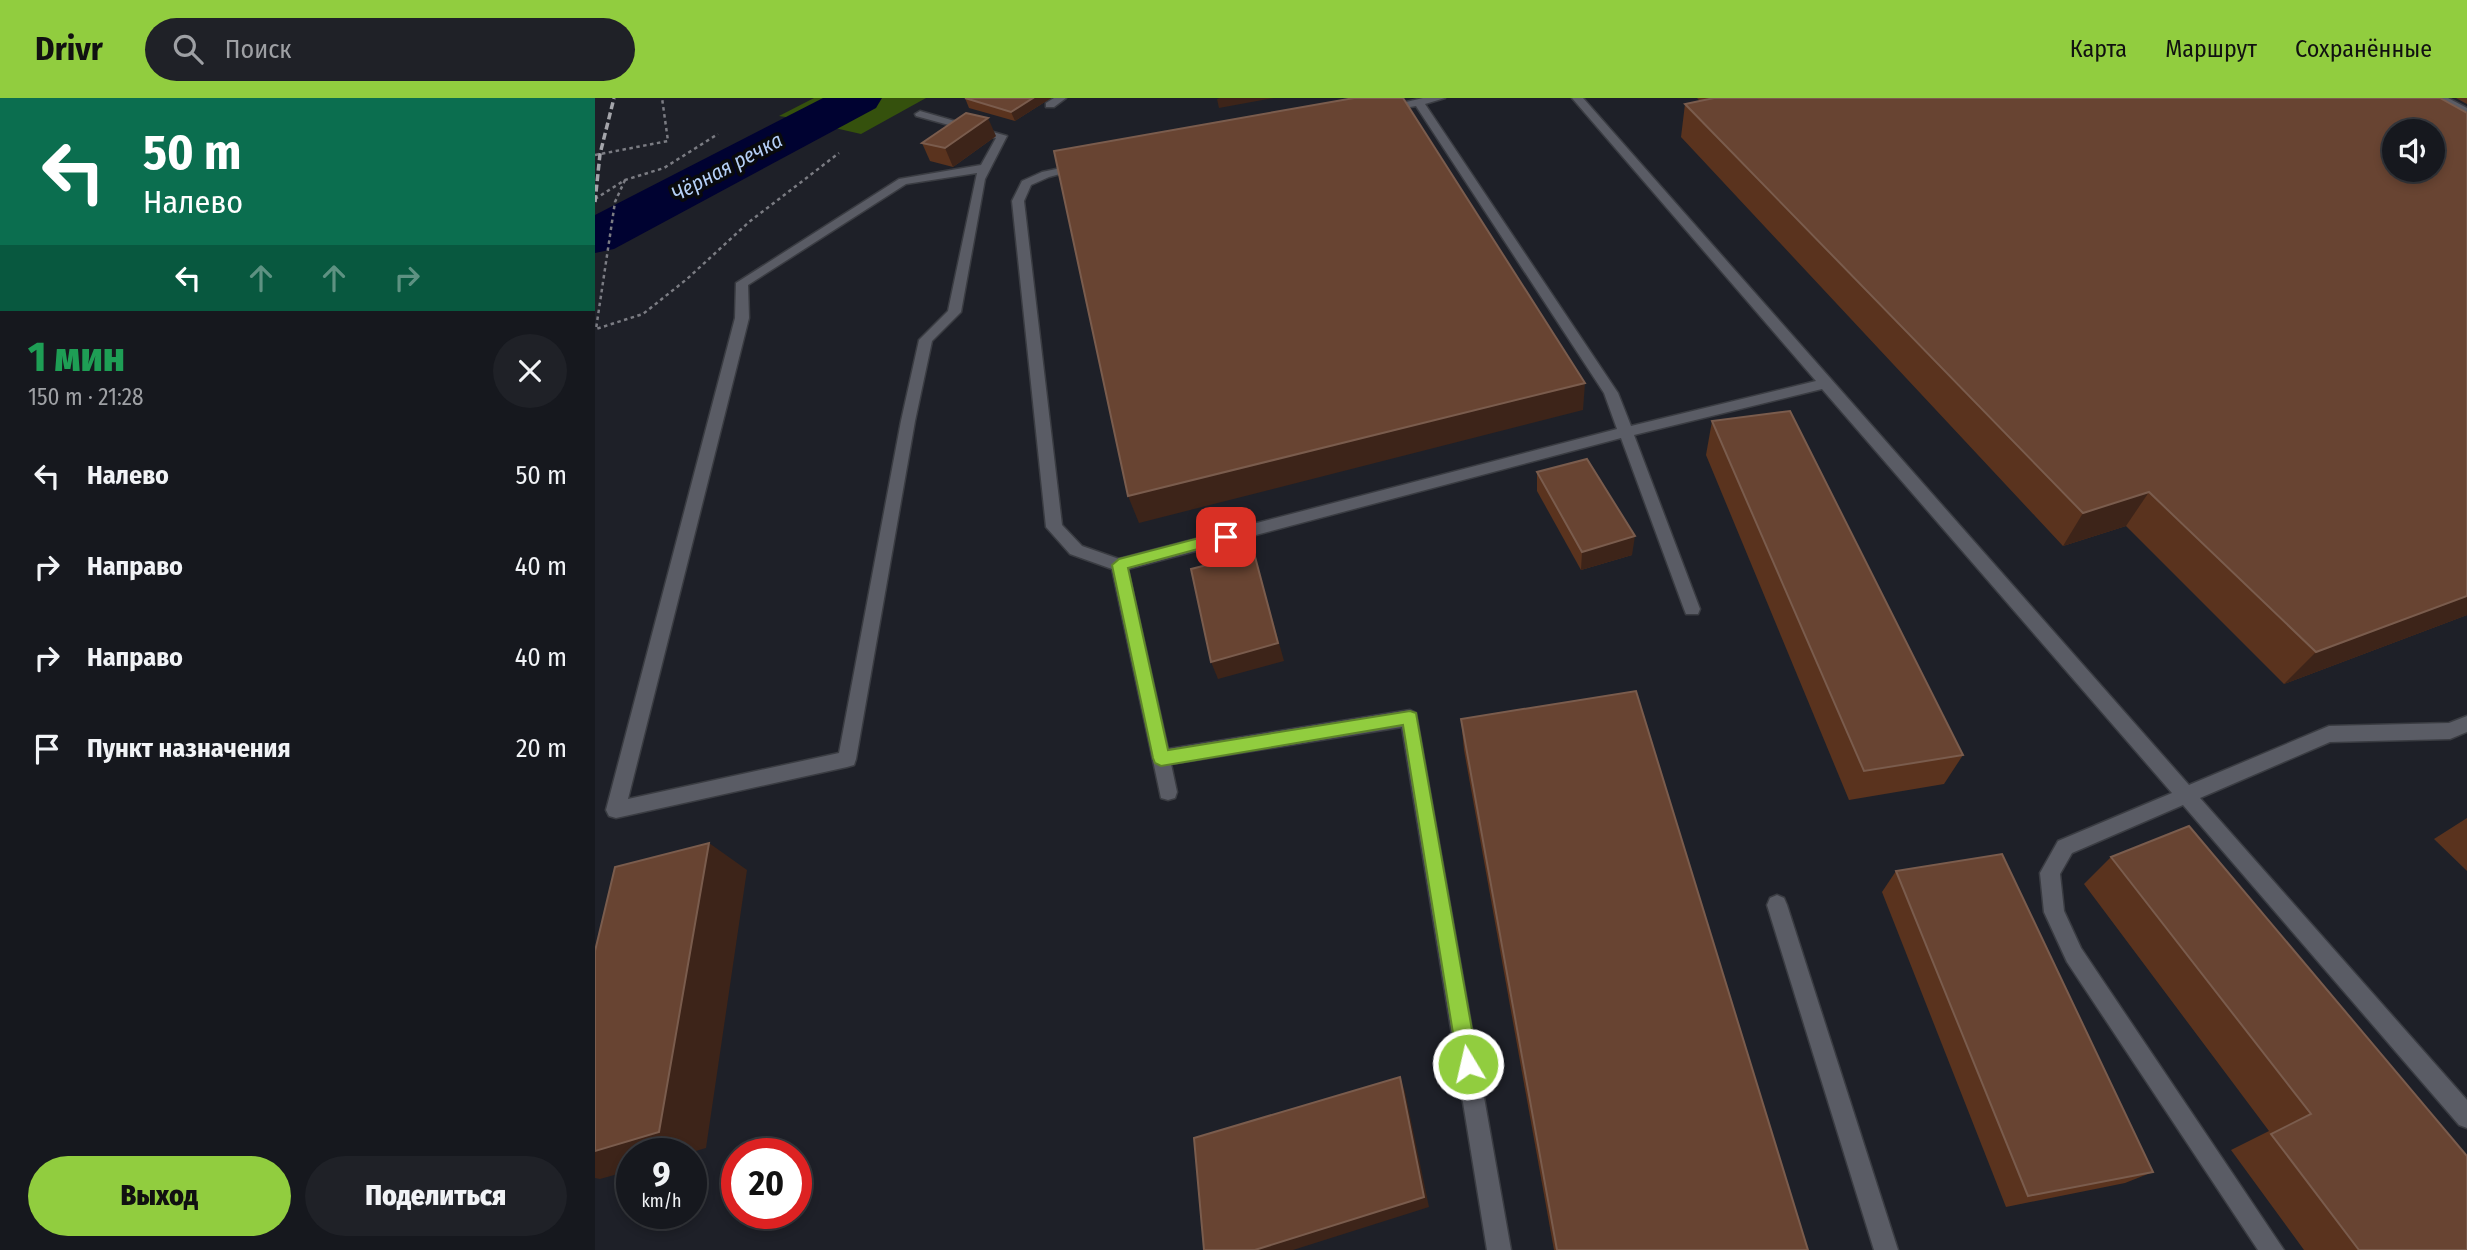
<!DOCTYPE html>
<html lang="ru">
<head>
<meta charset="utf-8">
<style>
  :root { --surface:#16181e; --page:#1f2127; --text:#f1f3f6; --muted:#9ea0a4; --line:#35373c; --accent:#91cd3f }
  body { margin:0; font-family:"Fira Sans Condensed",sans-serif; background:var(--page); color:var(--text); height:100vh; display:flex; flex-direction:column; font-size:26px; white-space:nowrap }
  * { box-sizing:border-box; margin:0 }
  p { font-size:23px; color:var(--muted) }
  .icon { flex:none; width:38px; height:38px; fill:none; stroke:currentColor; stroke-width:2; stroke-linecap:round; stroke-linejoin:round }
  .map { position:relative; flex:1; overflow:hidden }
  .drawer { display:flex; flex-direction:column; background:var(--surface); width:595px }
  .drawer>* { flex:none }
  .guide { background:#0b6e4f; color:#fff; overflow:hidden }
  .fabs { position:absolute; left:1787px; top:21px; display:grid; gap:14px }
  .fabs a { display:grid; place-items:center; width:63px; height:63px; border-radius:50%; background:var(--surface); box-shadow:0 4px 10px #0003,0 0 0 2px var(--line); font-size:35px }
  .speed { position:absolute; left:21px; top:1040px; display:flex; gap:14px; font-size:35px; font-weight:700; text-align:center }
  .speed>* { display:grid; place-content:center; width:91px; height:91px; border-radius:50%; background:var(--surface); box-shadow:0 4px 10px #0003,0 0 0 2px var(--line); line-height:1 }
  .speed small { font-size:18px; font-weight:400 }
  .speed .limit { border:10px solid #d22; background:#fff; color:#111 }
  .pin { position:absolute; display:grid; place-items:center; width:60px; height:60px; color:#fff; margin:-30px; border-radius:14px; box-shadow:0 4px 10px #0006 }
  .me { position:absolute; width:77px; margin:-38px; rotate:351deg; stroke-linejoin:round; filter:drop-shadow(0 0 5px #0008) }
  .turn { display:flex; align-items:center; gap:24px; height:147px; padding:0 28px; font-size:32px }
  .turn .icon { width:91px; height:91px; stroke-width:2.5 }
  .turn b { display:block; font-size:49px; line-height:60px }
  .lanes { display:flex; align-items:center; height:66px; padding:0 28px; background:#0003; justify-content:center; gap:35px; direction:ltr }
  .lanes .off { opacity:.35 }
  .round { display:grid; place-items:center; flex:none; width:74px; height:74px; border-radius:37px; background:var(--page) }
  .head { display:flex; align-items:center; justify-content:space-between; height:119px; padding:0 28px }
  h1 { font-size:42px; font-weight:800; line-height:52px; color:#1e9e55 }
  .cta { display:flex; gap:14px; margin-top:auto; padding:14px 28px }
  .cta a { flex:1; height:80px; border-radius:42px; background:var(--accent); color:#111; font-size:28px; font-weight:800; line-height:80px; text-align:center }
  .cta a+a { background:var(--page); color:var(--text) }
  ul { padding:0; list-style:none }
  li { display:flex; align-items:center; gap:21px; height:91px; padding:0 28px }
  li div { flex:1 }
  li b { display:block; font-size:26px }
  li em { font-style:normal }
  header { display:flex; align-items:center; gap:42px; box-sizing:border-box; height:98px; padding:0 35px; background:var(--accent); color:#111 }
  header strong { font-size:33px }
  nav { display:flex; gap:38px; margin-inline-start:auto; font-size:24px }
  .search { width:490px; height:63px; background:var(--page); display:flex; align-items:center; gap:18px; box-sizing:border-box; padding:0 24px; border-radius:38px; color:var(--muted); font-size:26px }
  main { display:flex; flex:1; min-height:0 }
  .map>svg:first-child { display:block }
  .forest { fill:#35510d }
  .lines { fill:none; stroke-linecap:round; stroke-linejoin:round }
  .river { fill:#000231; fill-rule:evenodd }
  .minor-casing { stroke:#3a3c42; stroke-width:3 }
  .path { stroke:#7b7c83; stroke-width:2.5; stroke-dasharray:3.5 3.5; stroke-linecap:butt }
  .minor { fill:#5a5c65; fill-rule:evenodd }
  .rail { stroke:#a4a5ab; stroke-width:3.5; stroke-dasharray:7 3.5; stroke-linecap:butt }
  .wall { fill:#5a331e }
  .shaded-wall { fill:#3d2419 }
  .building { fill:#684432; stroke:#7a5c4d; stroke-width:2; fill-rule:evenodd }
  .route { fill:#91cd3f; stroke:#5e8529; stroke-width:2 }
  .labels { text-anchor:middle; stroke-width:7; stroke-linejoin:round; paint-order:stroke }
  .far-water-label { font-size:21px; font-style:italic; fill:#b5cff6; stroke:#090a0d }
</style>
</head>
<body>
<header>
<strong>Drivr</strong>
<div class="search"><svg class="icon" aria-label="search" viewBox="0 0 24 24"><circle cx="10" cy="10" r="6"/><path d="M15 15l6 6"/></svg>Поиск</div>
<nav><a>Карта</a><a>Маршрут</a><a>Сохранённые</a></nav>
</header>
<main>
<section class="drawer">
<div class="guide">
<div class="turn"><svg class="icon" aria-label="left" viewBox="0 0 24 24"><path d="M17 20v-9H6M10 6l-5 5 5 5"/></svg><div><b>50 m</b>Налево</div></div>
<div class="lanes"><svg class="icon" aria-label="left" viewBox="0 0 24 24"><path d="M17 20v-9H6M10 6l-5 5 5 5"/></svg><svg class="icon off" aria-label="ahead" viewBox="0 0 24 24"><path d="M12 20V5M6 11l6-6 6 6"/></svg><svg class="icon off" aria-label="ahead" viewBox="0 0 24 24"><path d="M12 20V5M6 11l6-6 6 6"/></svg><svg class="icon off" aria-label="right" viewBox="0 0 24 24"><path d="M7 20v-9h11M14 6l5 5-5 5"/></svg></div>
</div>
<div class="head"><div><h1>1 мин</h1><p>150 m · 21:28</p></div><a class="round"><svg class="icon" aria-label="close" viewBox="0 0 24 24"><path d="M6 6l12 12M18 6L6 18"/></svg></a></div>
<ul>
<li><svg class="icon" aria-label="left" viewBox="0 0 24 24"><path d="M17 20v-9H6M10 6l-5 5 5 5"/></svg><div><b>Налево</b></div><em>50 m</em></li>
<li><svg class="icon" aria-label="right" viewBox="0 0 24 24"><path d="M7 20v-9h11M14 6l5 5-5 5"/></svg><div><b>Направо</b></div><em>40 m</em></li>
<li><svg class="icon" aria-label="right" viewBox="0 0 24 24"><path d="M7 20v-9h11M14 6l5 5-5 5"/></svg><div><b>Направо</b></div><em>40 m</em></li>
<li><svg class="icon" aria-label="arrive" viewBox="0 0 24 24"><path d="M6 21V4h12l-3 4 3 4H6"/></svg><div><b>Пункт назначения</b></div><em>20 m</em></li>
</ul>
<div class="cta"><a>Выход</a><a>Поделиться</a></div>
</section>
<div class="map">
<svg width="1872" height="1152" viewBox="0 0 1872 1152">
  <rect width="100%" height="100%" fill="#1e2028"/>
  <g class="forest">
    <path d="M219,0H255L211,22L184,18Z"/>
    <path d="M285,0H331L266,36L231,28Z"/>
  </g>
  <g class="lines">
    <path class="river" d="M228,0H287L281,10L19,151L0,155V117Z"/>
    <defs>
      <g id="minor">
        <path d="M459,0H471L459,9H451V5Z"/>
        <path d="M828,0H850L830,6L1023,295L1036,328L1221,283L977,0H988L1594,687L1734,628L1854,625L1872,618V634L1855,641L1735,644L1605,700L1872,1002V1030L1864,1027L1588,707L1477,755L1465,776L1469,813L1486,850L1689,1152H1663L1472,864L1449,814L1445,775L1463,743L1577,695L1227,291L1039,337L1105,511L1103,516H1091L1089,511L1026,340L533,471L573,651L815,612L821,615L916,1152H892L807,629L576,666L582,694L580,700L573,702L566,700L517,471L475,456L451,429L417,103L427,83L447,74L485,66L491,69L454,79L436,87L429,103L467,427L487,448L524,461L1022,331L1009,295L821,8L791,13L786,10Z"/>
        <path d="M1840,0H1853L1872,10V17Z"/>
        <path d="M325,13L412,38L390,81L366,214L337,243L320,323L261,661L259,667L252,669L21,720L14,718L11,712L140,220L141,185L304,81L386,67L401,40L321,18L320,16ZM382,75L353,213L324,242L306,323L244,655L33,701L154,220L153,187L311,86Z"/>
        <path d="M1182,797L1189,800L1192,807L1303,1152H1279L1172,807L1175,800Z"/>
      </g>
    </defs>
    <use href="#minor" class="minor-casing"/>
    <g class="path">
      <path d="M0,57L73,43L67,0"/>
      <path d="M30,82L20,104L1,231L48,216L92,181L154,124L244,55"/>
      <path d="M0,101L30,82L69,70L123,36"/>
    </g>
    <use href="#minor" class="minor"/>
    <path class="rail" d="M0,104L5,56L19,0"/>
  </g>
  <g class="wall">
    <path d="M370,0H456L420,23L374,10Z"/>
    <path d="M1102,0H1845L1872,517L1689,586L1531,428L1468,448L1086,39L1090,6L1105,3Z"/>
    <path d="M1861,0H1872V6Z"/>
    <path d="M401,38L358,69L335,63L327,45Z"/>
    <path d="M1117,323L1368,657L1349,686L1254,702L1111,357Z"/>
    <path d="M942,374L1037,457L986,472L942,393Z"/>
    <path d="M866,621L1213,1152H959L869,652Z"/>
    <path d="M1872,720V773L1839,741Z"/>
    <path d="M1516,759L1872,1152H1709L1636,1052L1674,1033L1489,786Z"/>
    <path d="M1301,773L1558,1074L1530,1085L1411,1109L1287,794Z"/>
  </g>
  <g class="shaded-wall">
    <path d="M438,0H456L420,23L416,14Z"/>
    <path d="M625,0H679L624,10L622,1Z"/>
    <path d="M393,20L401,38L358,69L350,50Z"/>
    <path d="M990,285L988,312L544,425L533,398Z"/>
    <path d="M1554,394L1531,428L1468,448L1488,415Z"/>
    <path d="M1040,438L1037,457L986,472L987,454Z"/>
    <path d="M659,455L689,563L623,581L616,564Z"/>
    <path d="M1872,498V517L1689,586L1721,554Z"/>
    <path d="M114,745L152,772L111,1050L94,1055H37V1072L5,1081L0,1080V1053Z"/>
    <path d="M805,979L810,994L834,1109L698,1152H660Z"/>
  </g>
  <g class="building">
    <path d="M370,0H438L416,14Z"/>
    <path d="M759,0H808L990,285L533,398L459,53Z"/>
    <path d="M1119,0H1845L1872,15V498L1721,554L1554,394L1488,415L1090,6ZM1799,33H1838V72H1799Z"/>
    <path d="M371,15L393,20L350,50L327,45Z"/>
    <path d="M1195,313L1368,657L1269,673L1117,323Z"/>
    <path d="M992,361L1040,438L987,454L942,374Z"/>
    <path d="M659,455L683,545L616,564L596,471Z"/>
    <path d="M1041,593L1213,1152H962L866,621Z"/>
    <path d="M1594,728L1872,1058V1152H1764L1676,1036L1716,1016L1516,759Z"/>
    <path d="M114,745L64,1034L0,1053V853L20,769Z"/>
    <path d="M1407,756L1558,1074L1433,1098L1301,773Z"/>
    <path d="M805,979L829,1099L660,1152H609L599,1040Z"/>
  </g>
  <path class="route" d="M631,433L638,439L636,442L533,470L573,652L815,613L821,615L883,966L880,973L873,976L866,973L863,966L808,627L566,668L560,665L558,660L517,467L524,461Z"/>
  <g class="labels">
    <g class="far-water-label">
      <text transform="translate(132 69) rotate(-28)" y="7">Чёрная речка</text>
    </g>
  </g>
</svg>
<div class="fabs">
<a><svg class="icon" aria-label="sound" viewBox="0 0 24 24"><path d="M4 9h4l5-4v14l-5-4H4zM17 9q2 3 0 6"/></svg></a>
</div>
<div class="speed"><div>9<small>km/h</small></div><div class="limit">20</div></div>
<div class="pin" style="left:631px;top:439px;background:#d93025"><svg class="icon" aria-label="arrive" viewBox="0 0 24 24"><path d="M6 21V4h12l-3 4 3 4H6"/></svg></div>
<svg class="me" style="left:873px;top:966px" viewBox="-20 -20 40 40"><circle r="17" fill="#91cd3f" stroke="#fff" stroke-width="3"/><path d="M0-11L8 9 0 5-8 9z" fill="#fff"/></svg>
</div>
</main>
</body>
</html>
